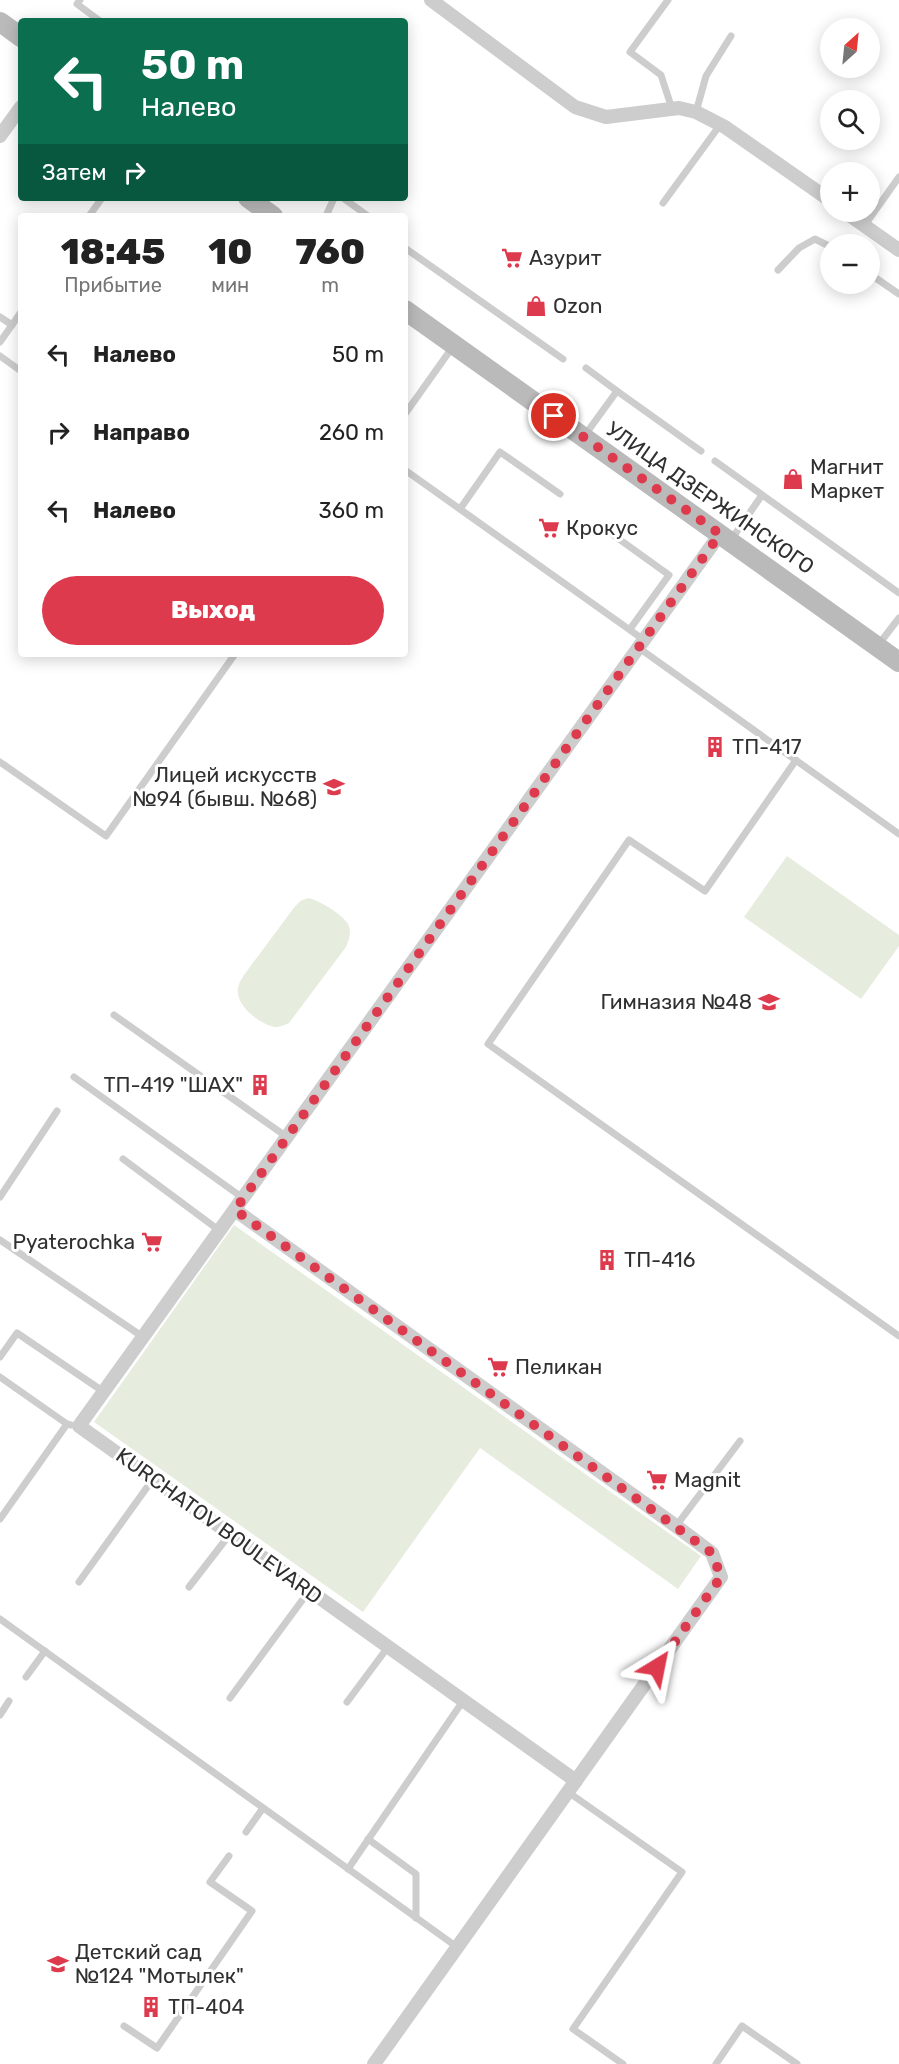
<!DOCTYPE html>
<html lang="ru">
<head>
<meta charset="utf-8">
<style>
  :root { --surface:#fff; --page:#f2f2f2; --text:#222; --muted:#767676; --accent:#de3a4d }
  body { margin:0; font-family:Rubik,sans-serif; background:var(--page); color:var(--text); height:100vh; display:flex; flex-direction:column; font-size:22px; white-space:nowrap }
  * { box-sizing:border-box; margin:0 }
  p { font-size:20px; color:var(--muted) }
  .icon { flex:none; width:33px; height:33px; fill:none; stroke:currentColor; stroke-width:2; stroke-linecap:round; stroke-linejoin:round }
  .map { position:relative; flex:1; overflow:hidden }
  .panel { position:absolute; left:18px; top:213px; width:390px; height:444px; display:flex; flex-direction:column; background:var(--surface); border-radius:6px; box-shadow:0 3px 15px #0003 }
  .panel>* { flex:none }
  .guide { position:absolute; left:18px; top:18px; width:390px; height:183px; border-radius:6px; box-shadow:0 3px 15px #0003; background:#0b6e4f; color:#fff; overflow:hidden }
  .needle { width:39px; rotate:27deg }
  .controls { position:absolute; left:820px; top:18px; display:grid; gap:12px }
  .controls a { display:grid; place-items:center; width:60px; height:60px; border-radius:50%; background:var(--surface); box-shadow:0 3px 15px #0003; font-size:30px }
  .pin { position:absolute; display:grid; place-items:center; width:51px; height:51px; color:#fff; margin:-26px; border:3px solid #fff; border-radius:50%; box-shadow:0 2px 6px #0007 }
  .me { position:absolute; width:66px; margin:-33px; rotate:35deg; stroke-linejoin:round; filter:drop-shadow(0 0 4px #0008) }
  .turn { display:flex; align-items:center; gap:21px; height:126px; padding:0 24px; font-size:27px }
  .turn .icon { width:78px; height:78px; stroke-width:2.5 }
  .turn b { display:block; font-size:42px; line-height:51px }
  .then { display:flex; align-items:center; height:57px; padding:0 24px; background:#0003; gap:12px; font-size:22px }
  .eta { display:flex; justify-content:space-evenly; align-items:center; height:102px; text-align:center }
  .eta b { font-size:36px; font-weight:800; line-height:42px }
  .cta { display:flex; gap:12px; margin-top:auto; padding:12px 24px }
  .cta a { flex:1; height:69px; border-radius:36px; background:var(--accent); color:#fff; font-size:24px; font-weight:800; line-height:69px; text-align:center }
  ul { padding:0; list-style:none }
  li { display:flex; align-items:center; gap:18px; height:78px; padding:0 24px }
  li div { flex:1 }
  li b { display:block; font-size:22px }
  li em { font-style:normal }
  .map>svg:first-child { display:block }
  .green { fill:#e6ecde }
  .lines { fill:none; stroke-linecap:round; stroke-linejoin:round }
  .lane { stroke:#cdcdcd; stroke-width:7 }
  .street { stroke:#cdcdcd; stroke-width:14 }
  .secondary { stroke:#bababa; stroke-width:20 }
  .route { stroke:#de3a4d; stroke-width:10; stroke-dasharray:0 18 }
  .labels { text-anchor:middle; stroke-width:6; stroke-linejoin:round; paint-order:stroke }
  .poi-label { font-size:21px; fill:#303030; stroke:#fff; text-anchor:start }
  .street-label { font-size:21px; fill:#303030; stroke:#fff }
</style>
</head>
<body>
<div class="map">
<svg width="899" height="2064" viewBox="0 0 899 2064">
  <rect width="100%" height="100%" fill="#fff"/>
  <g class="green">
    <path d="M787,856L899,935V946L861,999L744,917Z"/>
    <path d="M308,898C319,900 342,914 348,924C352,932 349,940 346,947L289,1023C284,1025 281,1027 275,1027C261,1025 239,1008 238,993C237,986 241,980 244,975L293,909L300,901Z"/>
    <path d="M234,1225L701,1556L678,1589L480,1448L363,1612L94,1422Z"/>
  </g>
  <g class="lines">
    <g class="lane">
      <path d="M80,0L77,4L100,21"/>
      <path d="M668,0L630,52L661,75L672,109"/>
      <path d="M696,112L706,76L731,36"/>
      <path d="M343,198L368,216"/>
      <path d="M663,203L720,125"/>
      <path d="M89,216L102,198"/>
      <path d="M326,216L334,198"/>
      <path d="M865,225L899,177"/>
      <path d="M405,248L563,359"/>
      <path d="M778,270L799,248L815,239L831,247"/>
      <path d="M870,274L899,294"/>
      <path d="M0,317L12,325"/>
      <path d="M0,342L21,312"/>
      <path d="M0,356L21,371"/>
      <path d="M586,368L617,391"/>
      <path d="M405,414L454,345"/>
      <path d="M585,435L617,391L701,451"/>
      <path d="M715,461L899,593"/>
      <path d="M405,470L644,640"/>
      <path d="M460,509L500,452L560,494"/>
      <path d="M605,529L669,575L630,629"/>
      <path d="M731,540L762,495"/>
      <path d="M879,644L899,618"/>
      <path d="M639,648L899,834"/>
      <path d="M796,760L705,891L629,840L488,1044L899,1336"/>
      <path d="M0,762L106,836L235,654"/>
      <path d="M114,1015L287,1137"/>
      <path d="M74,1077L243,1198"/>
      <path d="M123,1159L220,1231"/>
      <path d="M0,1197L57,1111"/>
      <path d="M0,1240L143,1337"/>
      <path d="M0,1357L17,1333L104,1392"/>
      <path d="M0,1377L67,1424L71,1425"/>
      <path d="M0,1519L67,1424"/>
      <path d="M676,1526L740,1441"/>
      <path d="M79,1582L153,1479"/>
      <path d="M189,1587L230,1534"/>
      <path d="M0,1619L457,1947"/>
      <path d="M26,1677L45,1651"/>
      <path d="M230,1698L309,1591"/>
      <path d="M347,1702L388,1647"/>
      <path d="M0,1715L9,1701"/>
      <path d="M568,1792L682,1872L573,2029L623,2064"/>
      <path d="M246,1832L263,1808"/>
      <path d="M368,1839L416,1874V1918"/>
      <path d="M348,1869L463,1701"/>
      <path d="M124,2026L157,2048L252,1911L210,1882L229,1856"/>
      <path d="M716,2064L742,2026L797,2064"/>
    </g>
    <g class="street">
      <path d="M431,0L575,107L606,117L679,108L696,112L725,127L831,201"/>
      <path d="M0,136L21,107"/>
      <path d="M845,212L899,250"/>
      <path d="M235,1210L676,1526L712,1553L721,1577L374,2064"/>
      <path d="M576,1781L79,1426L720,534"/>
    </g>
    <g class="secondary">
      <path d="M0,22L21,37"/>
      <path d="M248,198L273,216"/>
      <path d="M405,310L899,662"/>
    </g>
  </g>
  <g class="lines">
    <path class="route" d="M554,416L720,534L235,1210L712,1553L721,1577L657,1667"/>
  </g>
  <defs>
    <symbol id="supermarket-bare" viewBox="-9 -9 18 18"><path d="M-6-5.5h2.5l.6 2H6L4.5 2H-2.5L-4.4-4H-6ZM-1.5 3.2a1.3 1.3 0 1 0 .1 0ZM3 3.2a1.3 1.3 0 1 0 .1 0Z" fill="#de3a4d" stroke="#fff" stroke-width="2.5" paint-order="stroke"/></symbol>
    <symbol id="shop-bare" viewBox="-9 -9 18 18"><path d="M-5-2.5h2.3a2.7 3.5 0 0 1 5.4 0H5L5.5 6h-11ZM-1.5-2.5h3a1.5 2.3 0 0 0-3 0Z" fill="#de3a4d" stroke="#fff" stroke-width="2.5" paint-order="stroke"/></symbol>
    <symbol id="building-bare" viewBox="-9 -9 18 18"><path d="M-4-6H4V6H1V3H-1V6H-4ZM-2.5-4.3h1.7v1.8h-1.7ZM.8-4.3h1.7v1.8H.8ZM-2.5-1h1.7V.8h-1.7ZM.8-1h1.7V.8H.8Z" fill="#de3a4d" stroke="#fff" stroke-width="2.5" paint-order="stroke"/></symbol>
    <symbol id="school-bare" viewBox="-9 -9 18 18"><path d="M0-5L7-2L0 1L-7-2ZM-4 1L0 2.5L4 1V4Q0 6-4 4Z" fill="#de3a4d" stroke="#fff" stroke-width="2.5" paint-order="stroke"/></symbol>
  </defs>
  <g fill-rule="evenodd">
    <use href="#supermarket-bare" x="497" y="243" width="30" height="30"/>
    <use href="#shop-bare" x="521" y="291" width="30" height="30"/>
    <use href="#shop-bare" x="778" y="464" width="30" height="30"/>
    <use href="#supermarket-bare" x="534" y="513" width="30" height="30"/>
    <use href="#building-bare" x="700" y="732" width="30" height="30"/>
    <use href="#school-bare" x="319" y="772" width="30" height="30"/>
    <use href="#school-bare" x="754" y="987" width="30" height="30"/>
    <use href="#building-bare" x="245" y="1070" width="30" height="30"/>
    <use href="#supermarket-bare" x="137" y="1227" width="30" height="30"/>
    <use href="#building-bare" x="592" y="1245" width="30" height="30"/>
    <use href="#supermarket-bare" x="483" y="1352" width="30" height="30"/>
    <use href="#supermarket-bare" x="642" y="1465" width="30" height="30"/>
    <use href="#school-bare" x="43" y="1949" width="30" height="30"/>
    <use href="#building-bare" x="136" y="1992" width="30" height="30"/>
  </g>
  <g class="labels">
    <g class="poi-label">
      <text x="529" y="265">Азурит</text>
      <text x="553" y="313">Ozon</text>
      <text x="810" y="474">Магнит<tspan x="810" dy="24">Маркет</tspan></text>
      <text x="566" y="535">Крокус</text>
      <text x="732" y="754">ТП-417</text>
      <text x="317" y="782" text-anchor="end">Лицей искусств<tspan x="317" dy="24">№94 (бывш. №68)</tspan></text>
      <text x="752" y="1009" text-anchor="end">Гимназия №48</text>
      <text x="243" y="1092" text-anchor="end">ТП-419 "ШАХ"</text>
      <text x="135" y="1249" text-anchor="end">Pyaterochka</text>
      <text x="624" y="1267">ТП-416</text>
      <text x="515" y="1374">Пеликан</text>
      <text x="674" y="1487">Magnit</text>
      <text x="75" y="1959">Детский сад<tspan x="75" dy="24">№124 "Мотылек"</tspan></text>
      <text x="168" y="2014">ТП-404</text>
    </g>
    <g class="street-label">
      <text transform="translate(710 498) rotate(35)" y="7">УЛИЦА ДЗЕРЖИНСКОГО</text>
      <text transform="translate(219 1526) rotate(36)" y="7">KURCHATOV BOULEVARD</text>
    </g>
  </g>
</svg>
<div class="controls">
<a><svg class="needle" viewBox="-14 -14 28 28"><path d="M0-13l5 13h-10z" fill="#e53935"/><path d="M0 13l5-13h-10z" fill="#767676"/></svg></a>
<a><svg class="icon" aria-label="search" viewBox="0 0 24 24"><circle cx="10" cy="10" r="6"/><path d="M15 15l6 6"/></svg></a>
<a>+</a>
<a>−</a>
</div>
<div class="pin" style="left:554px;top:416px;background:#d93025"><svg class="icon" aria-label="arrive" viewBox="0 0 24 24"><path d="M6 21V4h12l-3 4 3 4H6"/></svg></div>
<svg class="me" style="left:657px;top:1667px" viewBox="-20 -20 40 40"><path d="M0-17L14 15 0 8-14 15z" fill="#de3a4d" stroke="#fff" stroke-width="4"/></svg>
<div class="guide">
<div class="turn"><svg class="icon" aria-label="left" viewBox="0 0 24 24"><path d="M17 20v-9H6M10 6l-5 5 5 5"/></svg><div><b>50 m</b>Налево</div></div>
<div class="then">Затем<svg class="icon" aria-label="right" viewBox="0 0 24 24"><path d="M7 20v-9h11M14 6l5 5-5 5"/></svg></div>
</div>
<section class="panel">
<div class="eta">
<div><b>18:45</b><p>Прибытие</p></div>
<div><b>10</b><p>мин</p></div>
<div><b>760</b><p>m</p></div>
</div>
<ul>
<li><svg class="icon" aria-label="left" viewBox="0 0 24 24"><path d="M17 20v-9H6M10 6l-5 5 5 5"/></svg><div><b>Налево</b></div><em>50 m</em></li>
<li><svg class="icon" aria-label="right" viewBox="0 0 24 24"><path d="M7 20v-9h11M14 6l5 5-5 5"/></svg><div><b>Направо</b></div><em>260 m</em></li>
<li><svg class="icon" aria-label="left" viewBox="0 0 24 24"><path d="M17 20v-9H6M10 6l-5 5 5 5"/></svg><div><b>Налево</b></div><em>360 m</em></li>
</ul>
<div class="cta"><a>Выход</a></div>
</section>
</div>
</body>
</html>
